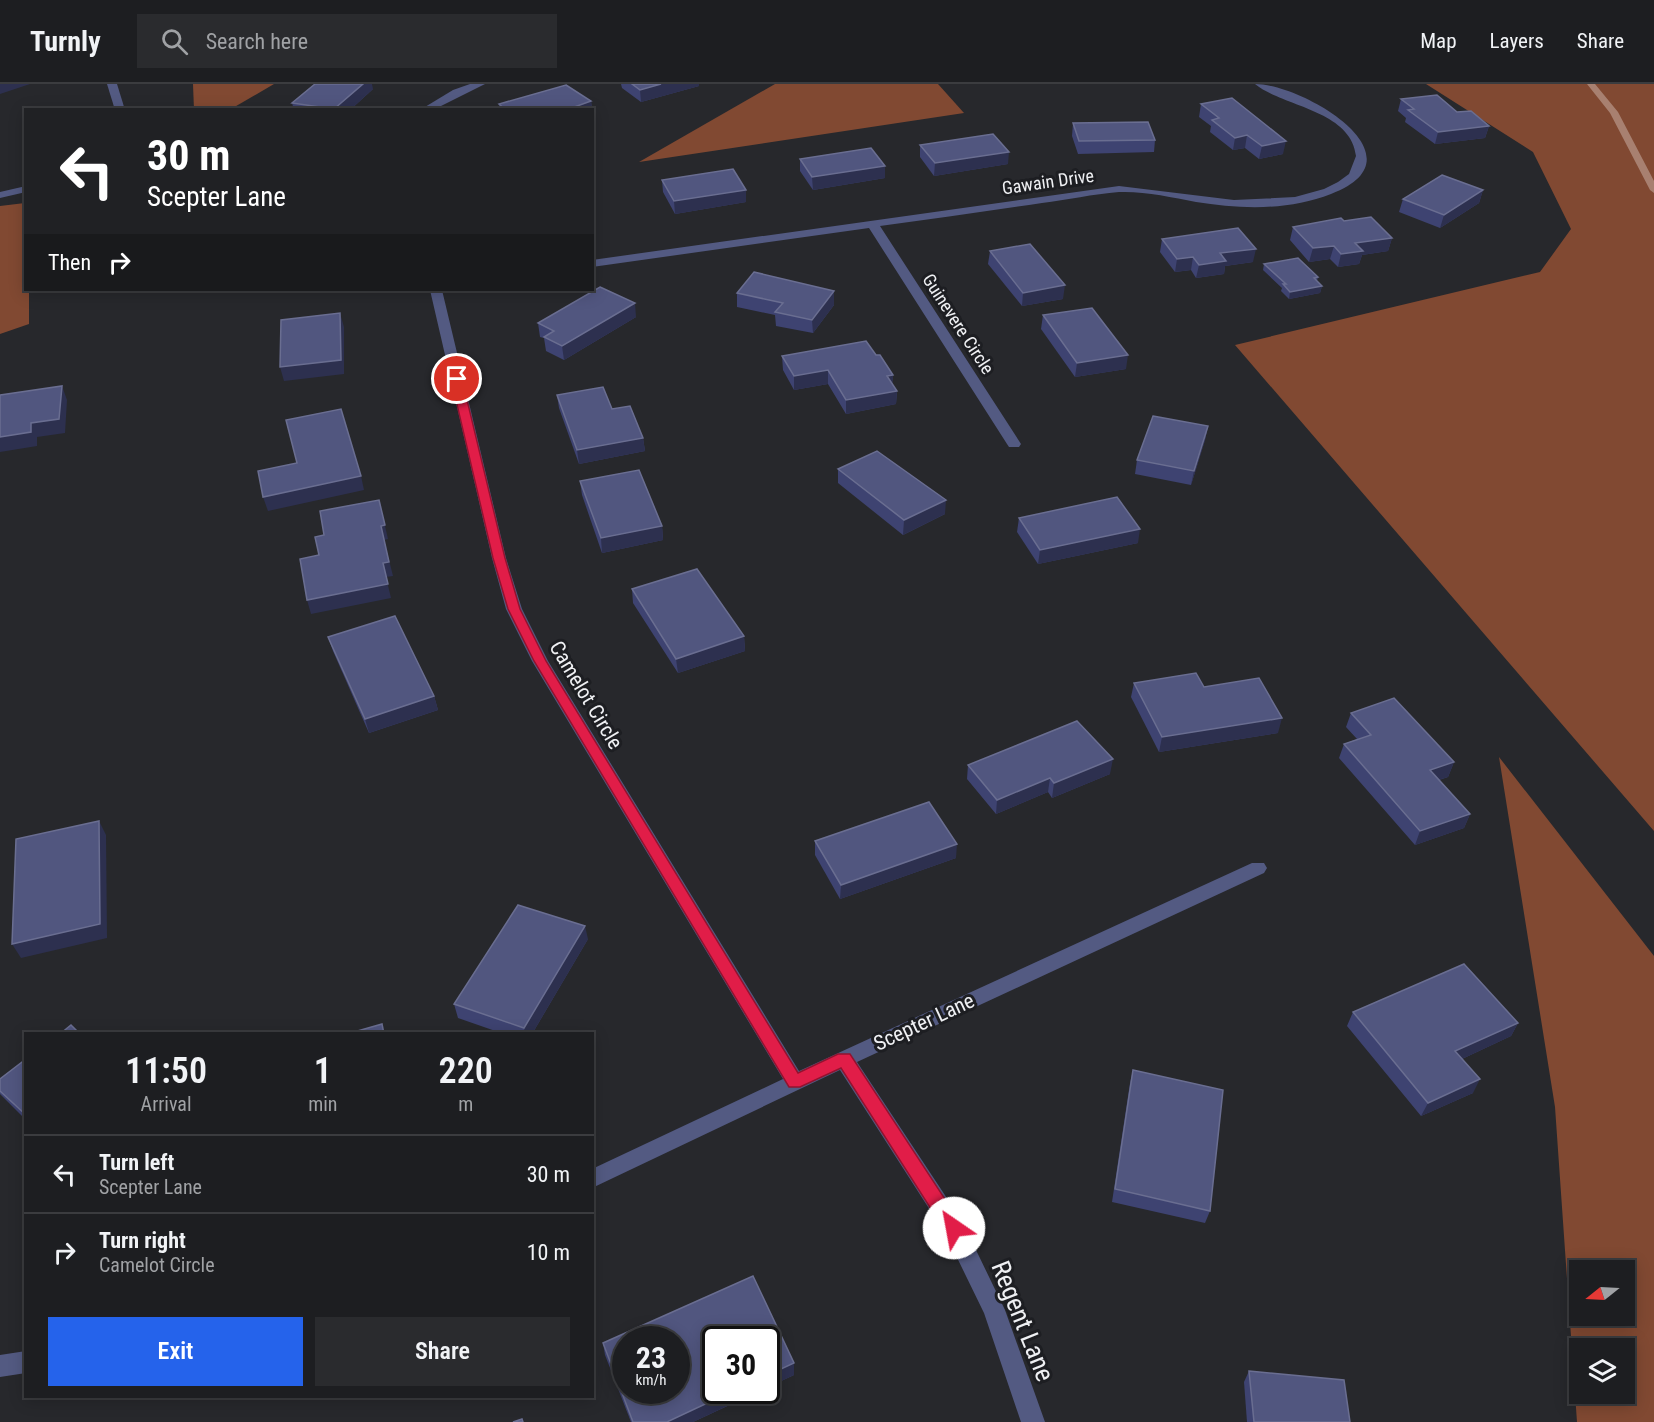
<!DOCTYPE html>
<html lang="en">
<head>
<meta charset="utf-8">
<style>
  :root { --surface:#1d1e21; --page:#2a2b2e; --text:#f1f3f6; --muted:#a0a2a5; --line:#3b3c3f; --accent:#2563eb }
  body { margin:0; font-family:"Roboto Condensed",sans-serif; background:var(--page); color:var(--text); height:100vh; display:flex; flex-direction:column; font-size:22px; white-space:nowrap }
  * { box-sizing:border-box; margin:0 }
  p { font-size:20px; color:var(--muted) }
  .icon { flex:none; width:33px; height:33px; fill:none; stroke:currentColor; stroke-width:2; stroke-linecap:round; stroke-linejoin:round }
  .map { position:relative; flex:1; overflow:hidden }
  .panel { position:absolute; left:24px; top:948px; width:570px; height:366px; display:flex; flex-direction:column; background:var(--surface); border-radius:0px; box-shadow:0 3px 15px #0003,0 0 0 2px var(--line) }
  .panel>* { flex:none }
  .banner { position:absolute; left:24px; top:24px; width:570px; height:183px; border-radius:0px; box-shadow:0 3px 15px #0003,0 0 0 2px var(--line); background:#202124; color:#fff; overflow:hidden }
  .needle { width:39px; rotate:252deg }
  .buttons { position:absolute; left:1569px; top:1176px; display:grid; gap:12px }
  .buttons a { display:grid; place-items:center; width:66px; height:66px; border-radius:0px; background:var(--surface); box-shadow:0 3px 15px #0003,0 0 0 2px var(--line); font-size:30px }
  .speed { position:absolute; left:612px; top:1242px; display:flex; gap:12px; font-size:30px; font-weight:700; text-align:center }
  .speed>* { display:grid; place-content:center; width:78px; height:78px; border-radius:50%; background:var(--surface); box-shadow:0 3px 15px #0003,0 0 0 2px var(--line); line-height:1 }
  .speed small { font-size:15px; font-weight:400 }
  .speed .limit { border:3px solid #111; border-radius:9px; background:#fff; color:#111 }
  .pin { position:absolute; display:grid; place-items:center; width:51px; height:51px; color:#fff; margin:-26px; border:3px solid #fff; border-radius:50%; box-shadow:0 2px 6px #0007 }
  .me { position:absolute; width:66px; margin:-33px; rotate:327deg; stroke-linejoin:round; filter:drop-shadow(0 0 4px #0008) }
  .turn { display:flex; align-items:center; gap:21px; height:126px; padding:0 24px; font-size:27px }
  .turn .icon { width:78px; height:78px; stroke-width:2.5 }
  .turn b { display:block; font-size:42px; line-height:51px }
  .then { display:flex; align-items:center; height:57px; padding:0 24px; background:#0003; gap:12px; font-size:22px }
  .eta { display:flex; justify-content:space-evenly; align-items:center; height:102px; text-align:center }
  .eta b { font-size:36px; font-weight:600; line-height:42px }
  .primary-button { display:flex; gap:12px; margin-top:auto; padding:12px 24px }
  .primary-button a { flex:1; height:69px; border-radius:0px; background:var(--accent); color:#fff; font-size:24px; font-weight:600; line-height:69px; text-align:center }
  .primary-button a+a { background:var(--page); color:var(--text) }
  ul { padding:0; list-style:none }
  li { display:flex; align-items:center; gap:18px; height:78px; padding:0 24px; border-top:2px solid var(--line) }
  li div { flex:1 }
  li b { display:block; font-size:22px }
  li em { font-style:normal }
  header { display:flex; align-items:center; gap:36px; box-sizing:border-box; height:84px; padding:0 30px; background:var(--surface); border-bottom:2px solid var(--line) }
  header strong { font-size:28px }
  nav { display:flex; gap:33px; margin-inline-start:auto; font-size:21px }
  .search { width:420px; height:54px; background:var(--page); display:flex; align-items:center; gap:15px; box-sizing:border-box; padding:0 21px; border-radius:0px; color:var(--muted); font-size:22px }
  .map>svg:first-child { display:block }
  .forest { fill:#814932; fill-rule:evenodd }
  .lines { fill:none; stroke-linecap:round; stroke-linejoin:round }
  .stream { fill:#a88070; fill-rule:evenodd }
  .service { fill:#535a82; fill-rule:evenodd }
  .minor { fill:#535a82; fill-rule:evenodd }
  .wall { fill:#3e4371 }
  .shaded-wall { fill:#2d304f }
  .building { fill:#51567f; stroke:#6a6e91; stroke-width:1.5; fill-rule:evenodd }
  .route { fill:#e11d48; stroke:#92132f; stroke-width:1.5 }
  .labels { text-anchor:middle; stroke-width:6; stroke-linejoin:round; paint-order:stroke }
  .far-street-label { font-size:18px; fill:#eff0f3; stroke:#1d1e22 }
  .street-label { font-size:21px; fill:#eff0f3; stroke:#1d1e22 }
  .near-street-label { font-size:26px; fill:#eff0f3; stroke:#1d1e22 }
</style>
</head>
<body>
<header>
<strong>Turnly</strong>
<div class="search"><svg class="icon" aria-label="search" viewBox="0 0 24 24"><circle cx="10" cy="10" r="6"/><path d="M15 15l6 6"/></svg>Search here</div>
<nav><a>Map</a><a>Layers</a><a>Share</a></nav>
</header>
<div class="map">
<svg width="1654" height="1338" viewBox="0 0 1654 1338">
  <rect width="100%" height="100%" fill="#27282c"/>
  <g class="forest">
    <path d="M193,0H274L231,25L194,26Z"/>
    <path d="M775,0H938L964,29L639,78Z"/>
    <path d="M1426,0H1654V747L1235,261L1540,188L1571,145L1533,68Z"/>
    <path d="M25,119L26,206H29V240L0,250V122Z"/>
    <path d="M1499,673L1654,872V1338H1577L1555,1023ZM1624,1186V1232H1580V1186ZM1624,1264V1310H1580V1264Z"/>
  </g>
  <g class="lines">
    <path class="stream" d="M1587,0H1595L1618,28L1654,97V109L1650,106L1610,29Z"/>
    <g class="service">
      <path d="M107,0H117L125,26H115Z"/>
      <path d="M26,102V108L0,114V108Z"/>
    </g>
    <g class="minor">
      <path d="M470,0H485L433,26H420L453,6Z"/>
      <path d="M1255,0C1302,0 1428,73 1331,110C1288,127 1240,125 1196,118C1171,113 1144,107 1119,108C1093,110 1067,116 1042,119C988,127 934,135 880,142L1021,360L1019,363H1009L1007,360L869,144L592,183V176L1119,102L1234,116L1295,113L1324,105L1338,98L1349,90L1356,72C1351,26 1283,23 1255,0Z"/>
      <path d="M430,206H442L506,474L522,525L548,577L799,987L1252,779H1264L1267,784L1264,789L857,978L962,1137L1005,1226L1045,1338H1021L984,1229L946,1151L840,986L592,1104V1085L783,995L532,577L506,525L492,474Z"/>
      <path d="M26,1267V1289L0,1293V1271Z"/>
    </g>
  </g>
  <g class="wall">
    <path d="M621,0H699V2L641,18L622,4Z"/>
    <path d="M373,5L350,26H294L292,19Z"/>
    <path d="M1401,15L1457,28L1489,42L1485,54L1435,60L1405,38L1406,34L1398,27Z"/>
    <path d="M591,17L592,26H500L499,20Z"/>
    <path d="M1201,20L1283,70L1259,75L1245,64L1233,66L1210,48L1211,42L1199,33Z"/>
    <path d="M1073,39L1155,56L1154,68L1078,70L1072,52Z"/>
    <path d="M920,61L1008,80L934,92L920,73Z"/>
    <path d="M800,75L885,94L813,106L800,87Z"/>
    <path d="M662,96L746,118L675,130L663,108Z"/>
    <path d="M1483,106L1479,119L1440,144L1399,128L1403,115Z"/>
    <path d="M1344,137L1392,154L1388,167L1362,171L1359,180L1338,183L1330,175L1309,178L1290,156L1293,143Z"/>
    <path d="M1162,155L1253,178L1225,182L1224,190L1196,194L1191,186L1175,188L1160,168Z"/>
    <path d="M990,167L1063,215L1022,222L988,180Z"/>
    <path d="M1264,180L1318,193L1317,197L1322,202L1320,209L1289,215L1281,207L1282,204L1263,186Z"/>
    <path d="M834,207V221L813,249L776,242L775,231L737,223V209Z"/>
    <path d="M1043,231L1126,285L1075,293L1041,245Z"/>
    <path d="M636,233L564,276L546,267L544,254L540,253L538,239Z"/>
    <path d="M876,271L893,291L892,300L897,307L896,320L846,330L828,300L794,306L783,286L782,272Z"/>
    <path d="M557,311L612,325L643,354L645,367L579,380L559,324Z"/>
    <path d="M1208,342L1205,356L1191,401L1135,390L1137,376Z"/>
    <path d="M838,385L945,430L903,451L838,399Z"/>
    <path d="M580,397L662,442L663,456L602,469L582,411Z"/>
    <path d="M1019,434L1138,459L1038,480L1017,448Z"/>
    <path d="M632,505L744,552L745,567L678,589L633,519Z"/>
    <path d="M328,553L434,612L438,626L369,649L333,567Z"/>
    <path d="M1134,599L1278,649L1159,668L1131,613Z"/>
    <path d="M1351,629L1454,678L1448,693L1439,696L1470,730L1464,744L1415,761L1339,674L1344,660L1357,655L1346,643Z"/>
    <path d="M968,681L1110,690L1052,714L1048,708L996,730L967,695Z"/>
    <path d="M815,757L956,774L840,815L815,771Z"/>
    <path d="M588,855L532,950H504L458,934L454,920Z"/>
    <path d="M1353,928L1518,939L1511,952L1462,975L1473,1009L1421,1032L1347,942Z"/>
    <path d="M26,975V1036L0,1010V995Z"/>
    <path d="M1133,986L1210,1127L1205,1139L1112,1118L1130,999Z"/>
    <path d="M603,1259L794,1279V1291L693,1338H631L605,1271Z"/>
    <path d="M1249,1287L1350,1338H1247L1244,1298Z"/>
  </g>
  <g class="shaded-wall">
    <path d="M0,0H30L0,10Z"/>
    <path d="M363,0H372L373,5L350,26H334V25Z"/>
    <path d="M661,0H699V2L641,18L640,6Z"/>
    <path d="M591,17L592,26H566Z"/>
    <path d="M1489,42L1485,54L1435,60L1438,48Z"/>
    <path d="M1247,51L1245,64L1233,66L1235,54Z"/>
    <path d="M1286,57L1283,70L1259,75L1262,62Z"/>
    <path d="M1009,68L1008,80L934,92L935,79Z"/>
    <path d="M885,82V94L813,106L812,93Z"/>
    <path d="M746,106V118L675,130L674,117Z"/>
    <path d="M1483,106L1479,119L1440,144L1444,131Z"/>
    <path d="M1392,154L1388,167L1362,171L1359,180L1338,183L1341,170L1355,159Z"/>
    <path d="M1334,162L1330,175L1309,178L1313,164Z"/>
    <path d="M1256,165L1253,178L1225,182L1224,190L1196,194L1199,181L1220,169Z"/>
    <path d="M1193,173L1191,186L1175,188L1177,175Z"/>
    <path d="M1065,201L1063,215L1022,222L1023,209Z"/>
    <path d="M1322,202L1320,209L1289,215L1290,208Z"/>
    <path d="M834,207V221L813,249L812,236Z"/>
    <path d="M635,219L636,233L564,276L562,262Z"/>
    <path d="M340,229L344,243V290L284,297L280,283Z"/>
    <path d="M1128,271L1126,285L1075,293L1077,279Z"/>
    <path d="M828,286V300L794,306V292Z"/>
    <path d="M893,291L892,305L887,292Z"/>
    <path d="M62,302L67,316L65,349L37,353V362L0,368V353L31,339Z"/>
    <path d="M897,307L896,320L846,330V316Z"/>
    <path d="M1208,342L1205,356L1191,401L1194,387Z"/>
    <path d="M643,354L645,367L579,380L577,366Z"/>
    <path d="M361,392L364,406L268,427L263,413Z"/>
    <path d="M379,416L388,455L384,456L393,492L386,493L391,514L311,530L307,516L383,479Z"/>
    <path d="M946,416L945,430L903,451L904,436Z"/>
    <path d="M662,442L663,456L602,469L601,454Z"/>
    <path d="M1140,445L1138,459L1038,480L1040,466Z"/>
    <path d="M744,552L745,567L678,589L676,575Z"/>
    <path d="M434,612L438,626L369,649L365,635Z"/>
    <path d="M1282,634L1278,649L1159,668L1162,653Z"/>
    <path d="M1113,675L1110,690L1052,714L1054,699Z"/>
    <path d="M1454,678L1448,693L1424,700L1430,686Z"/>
    <path d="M1050,694L1048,708L996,730L997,716Z"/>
    <path d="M1470,730L1464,744L1415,761L1420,747Z"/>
    <path d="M99,737L106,751L107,854L21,874L12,860Z"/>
    <path d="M957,760L956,774L840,815L841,801Z"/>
    <path d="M585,842L588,855L532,950H525L524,944Z"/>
    <path d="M1518,939L1511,952L1449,981L1455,967Z"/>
    <path d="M1480,995L1473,1009L1421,1032L1428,1019Z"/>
    <path d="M794,1279V1291L766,1304V1292Z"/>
    <path d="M735,1306H761L693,1338H667Z"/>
  </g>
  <g class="building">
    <path d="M315,0H363L334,25L292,19Z"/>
    <path d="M632,0H661L640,6Z"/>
    <path d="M566,1L591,17L566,26H506L499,20Z"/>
    <path d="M1437,11L1457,28L1471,27L1489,42L1438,48L1408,26L1414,25L1401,15Z"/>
    <path d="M1232,14L1286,57L1262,62L1247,51L1235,54L1212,36L1219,34L1201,20Z"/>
    <path d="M1148,38L1155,56L1079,57L1073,39Z"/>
    <path d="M993,50L1009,68L935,79L920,61Z"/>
    <path d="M871,64L885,82L812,93L800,75Z"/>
    <path d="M733,85L746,106L674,117L662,96Z"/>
    <path d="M1442,91L1483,106L1444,131L1403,115Z"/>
    <path d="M1371,133L1392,154L1355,159L1363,167L1341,170L1334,162L1313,164L1293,143L1341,134L1344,137Z"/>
    <path d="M1238,144L1256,165L1220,169L1226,177L1199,181L1193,173L1177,175L1162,155Z"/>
    <path d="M1030,160L1065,201L1023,209L990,167Z"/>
    <path d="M1298,174L1318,193L1314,194L1322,202L1290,208L1283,200H1286L1264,180Z"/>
    <path d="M754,188L834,207L812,236L775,228L783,219L737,209Z"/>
    <path d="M600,203L635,219L562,262L544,253L554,247L538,239Z"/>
    <path d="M1092,224L1128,271L1077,279L1043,231Z"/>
    <path d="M340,229L341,276L280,283L281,236Z"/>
    <path d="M866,257L876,271H880L893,291L887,292L897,307L846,316L828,286L794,292L782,272Z"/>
    <path d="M62,302L59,335L31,339V348L0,353V311Z"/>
    <path d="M603,303L612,325L630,322L643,354L577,366L557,311Z"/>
    <path d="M341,325L361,392L263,413L258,387L297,379L286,336Z"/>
    <path d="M1153,332L1208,342L1194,387L1137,376Z"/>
    <path d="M877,367L946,416L904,436L838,385Z"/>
    <path d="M639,386L662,442L601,454L580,397Z"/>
    <path d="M1117,413L1140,445L1040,466L1019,434Z"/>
    <path d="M379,416L385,441L381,442L389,478L383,479L388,500L307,516L300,475L319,471L315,453L324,451L320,427Z"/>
    <path d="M697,485L744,552L676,575L632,505Z"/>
    <path d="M395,532L434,612L365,635L328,553Z"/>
    <path d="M1196,589L1204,603L1259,594L1282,634L1162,653L1134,599Z"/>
    <path d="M1394,614L1454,678L1430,686L1470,730L1420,747L1344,660L1371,651L1351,629Z"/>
    <path d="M1077,637L1113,675L1054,699L1050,694L997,716L968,681Z"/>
    <path d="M929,718L957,760L841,801L815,757Z"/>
    <path d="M99,737L100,840L12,860L16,755Z"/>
    <path d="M518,821L585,842L524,944L454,920Z"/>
    <path d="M1464,880L1518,939L1455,967L1480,995L1428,1019L1353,928Z"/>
    <path d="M382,940L384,950H347Z"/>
    <path d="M71,941L80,950H60Z"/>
    <path d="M26,975V1031L0,1007V995Z"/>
    <path d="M1133,986L1223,1006L1210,1127L1115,1105Z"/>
    <path d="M753,1192L794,1279L766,1292V1256H716V1306H735L667,1338H633L603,1259ZM626,1256H676V1306H626Z"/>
    <path d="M1249,1287L1344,1296L1350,1338H1254Z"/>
    <path d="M522,1335L523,1338H513Z"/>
  </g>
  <path class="route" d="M457,292L462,295L505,474L520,525L546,577L798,989L838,970H850L960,1138L962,1144L960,1150L954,1152L947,1150L841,984L800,1003H789L534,577L508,525L493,474L451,295Z"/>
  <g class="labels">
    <g class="far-street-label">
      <text transform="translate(1048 98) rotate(-8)" y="6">Gawain Drive</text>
      <text transform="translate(958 240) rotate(57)" y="6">Guinevere Circle</text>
    </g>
    <g class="street-label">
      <text transform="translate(586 611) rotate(59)" y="7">Camelot Circle</text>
      <text transform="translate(924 938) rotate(-25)" y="7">Scepter Lane</text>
    </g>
    <g class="near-street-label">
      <text transform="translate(1023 1237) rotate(68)" y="9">Regent Lane</text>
    </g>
  </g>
</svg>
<div class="buttons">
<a><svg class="needle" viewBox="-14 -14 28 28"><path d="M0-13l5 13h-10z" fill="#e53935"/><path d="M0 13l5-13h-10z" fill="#a0a2a5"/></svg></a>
<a><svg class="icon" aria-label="layers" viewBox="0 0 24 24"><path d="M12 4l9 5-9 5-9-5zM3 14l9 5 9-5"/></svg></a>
</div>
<div class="speed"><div>23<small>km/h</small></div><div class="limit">30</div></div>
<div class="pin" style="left:457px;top:295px;background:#d93025"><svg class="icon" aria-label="arrive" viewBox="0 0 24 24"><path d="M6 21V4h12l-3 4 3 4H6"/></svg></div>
<svg class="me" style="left:954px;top:1144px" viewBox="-20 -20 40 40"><circle r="19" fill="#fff"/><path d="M0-13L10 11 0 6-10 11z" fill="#e11d48"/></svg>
<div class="banner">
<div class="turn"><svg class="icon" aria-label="left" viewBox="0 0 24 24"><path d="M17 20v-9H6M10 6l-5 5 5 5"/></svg><div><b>30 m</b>Scepter Lane</div></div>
<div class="then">Then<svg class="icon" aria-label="right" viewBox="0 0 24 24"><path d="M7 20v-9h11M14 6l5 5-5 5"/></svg></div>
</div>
<section class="panel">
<div class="eta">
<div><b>11:50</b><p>Arrival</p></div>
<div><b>1</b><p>min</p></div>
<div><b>220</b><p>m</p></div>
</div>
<ul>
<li><svg class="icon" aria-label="left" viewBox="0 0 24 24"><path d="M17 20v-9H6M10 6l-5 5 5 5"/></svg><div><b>Turn left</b><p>Scepter Lane</p></div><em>30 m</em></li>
<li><svg class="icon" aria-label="right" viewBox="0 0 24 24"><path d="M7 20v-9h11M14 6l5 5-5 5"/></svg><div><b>Turn right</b><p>Camelot Circle</p></div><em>10 m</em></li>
</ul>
<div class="primary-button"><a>Exit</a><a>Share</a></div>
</section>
</div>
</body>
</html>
